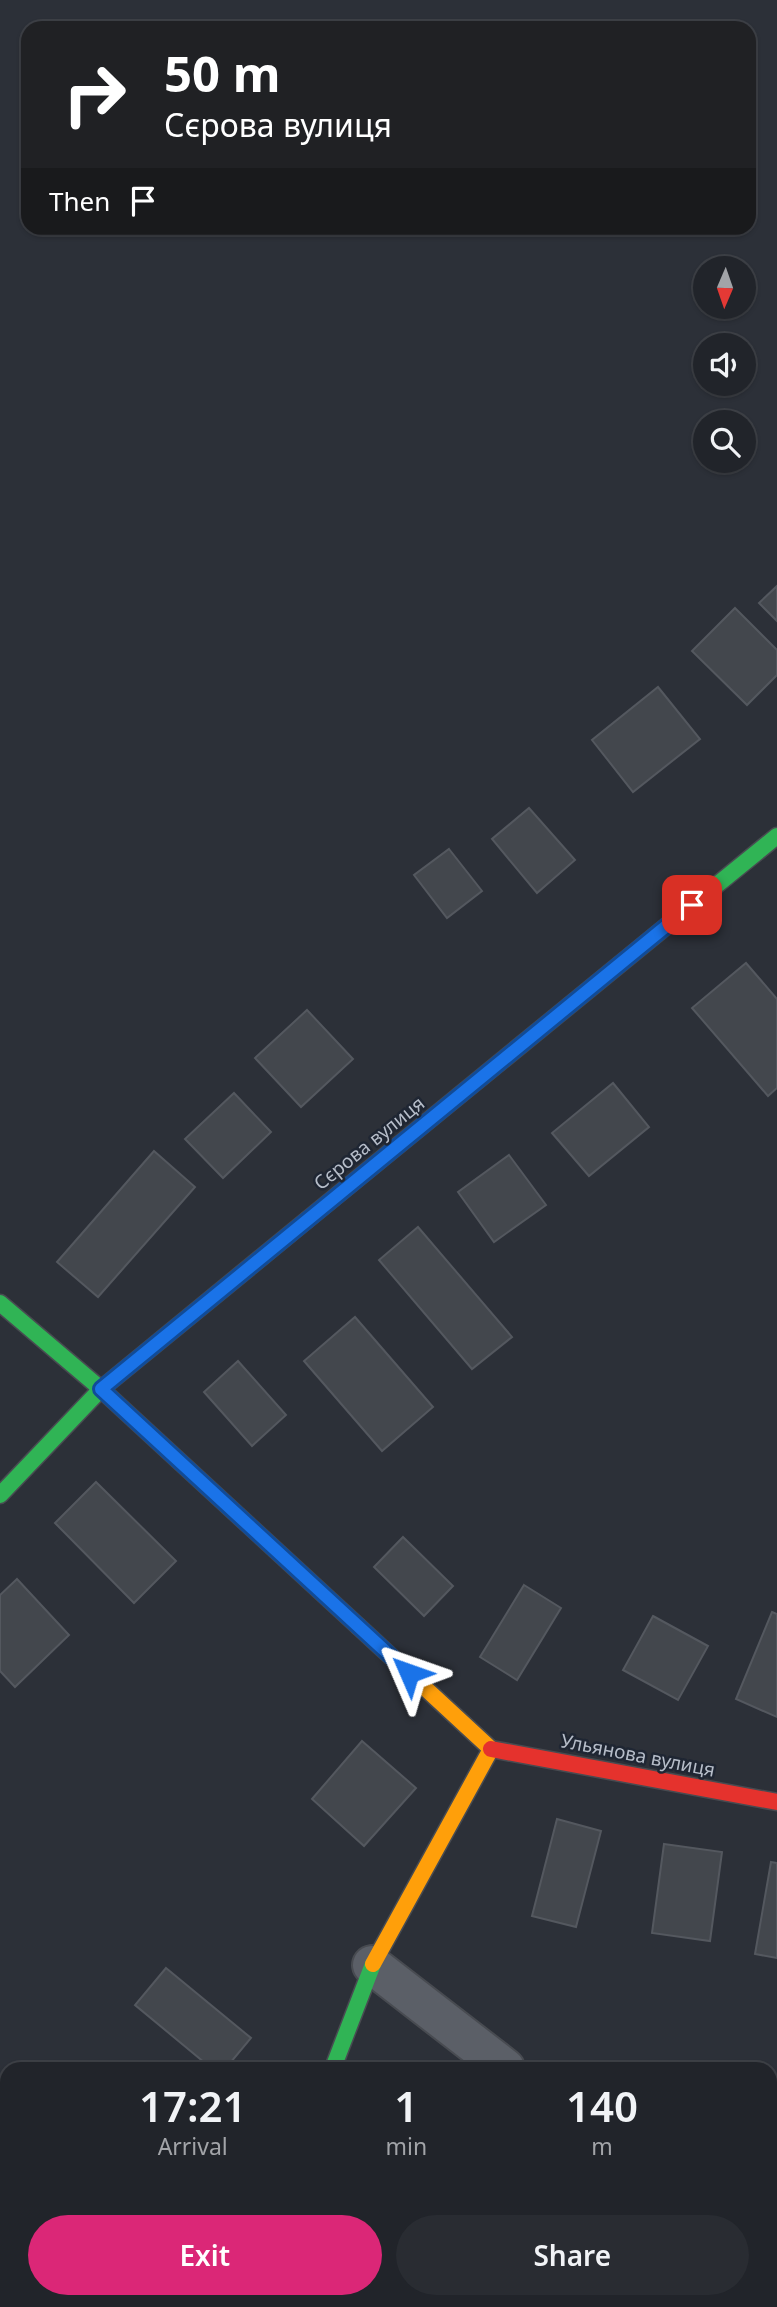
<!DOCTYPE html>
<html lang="en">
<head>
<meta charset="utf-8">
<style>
  :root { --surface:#21242a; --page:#292c32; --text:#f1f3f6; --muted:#a2a4a8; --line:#3e4147; --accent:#db2777 }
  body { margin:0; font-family:"Noto Sans",sans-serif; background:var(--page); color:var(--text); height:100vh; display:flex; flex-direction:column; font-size:26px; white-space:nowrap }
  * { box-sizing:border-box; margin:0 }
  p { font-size:23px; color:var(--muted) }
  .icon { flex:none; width:38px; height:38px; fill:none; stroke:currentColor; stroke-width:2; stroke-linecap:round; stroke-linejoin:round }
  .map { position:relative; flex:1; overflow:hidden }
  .details { position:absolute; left:0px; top:2062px; width:777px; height:247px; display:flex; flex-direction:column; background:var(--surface); border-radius:21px 21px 0 0; box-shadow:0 2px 5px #0004,0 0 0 2px var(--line) }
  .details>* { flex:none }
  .hud { position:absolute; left:21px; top:21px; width:735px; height:214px; border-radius:21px; box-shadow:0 2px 5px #0004,0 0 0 2px var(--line); background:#202124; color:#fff; overflow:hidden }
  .needle { width:46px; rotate:182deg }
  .buttons { position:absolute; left:693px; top:256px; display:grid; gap:14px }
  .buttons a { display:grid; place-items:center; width:63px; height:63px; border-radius:50%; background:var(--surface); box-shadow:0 2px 5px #0004,0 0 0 2px var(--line); font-size:35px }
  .pin { position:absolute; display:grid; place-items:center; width:60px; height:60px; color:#fff; margin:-30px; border-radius:14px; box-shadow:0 4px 10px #0006 }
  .me { position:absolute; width:77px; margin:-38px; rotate:313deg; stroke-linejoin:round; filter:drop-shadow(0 0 5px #0008) }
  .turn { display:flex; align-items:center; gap:24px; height:147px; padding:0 28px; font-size:32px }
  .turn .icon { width:91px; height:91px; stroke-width:2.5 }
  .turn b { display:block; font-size:49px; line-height:60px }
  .then { display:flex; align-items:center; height:66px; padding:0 28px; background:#0003; gap:14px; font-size:26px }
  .eta { display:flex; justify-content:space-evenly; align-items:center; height:119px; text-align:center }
  .eta b { font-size:42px; font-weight:600; line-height:49px }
  .primary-button { display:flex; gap:14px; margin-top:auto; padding:14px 28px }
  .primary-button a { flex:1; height:80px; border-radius:42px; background:var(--accent); color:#fff; font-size:28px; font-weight:600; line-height:80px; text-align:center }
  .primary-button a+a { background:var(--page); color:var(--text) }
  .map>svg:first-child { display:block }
  .building { fill:#43474d; stroke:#54585f; stroke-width:2 }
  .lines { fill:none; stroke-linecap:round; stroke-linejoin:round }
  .street-casing { stroke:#484b51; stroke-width:42 }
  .fast-casing { stroke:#484b51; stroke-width:19 }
  .slow-casing { stroke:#484b51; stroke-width:19 }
  .jam-casing { stroke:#484b51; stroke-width:19 }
  .street { stroke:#5b5f67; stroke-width:38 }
  .fast { stroke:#30b455; stroke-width:16 }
  .slow { stroke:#ff9f0a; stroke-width:16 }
  .jam { stroke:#e5322d; stroke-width:16 }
  .route-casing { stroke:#114b97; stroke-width:18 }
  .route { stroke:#1a73e8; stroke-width:12 }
  .labels { text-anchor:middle; stroke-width:5; stroke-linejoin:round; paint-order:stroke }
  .street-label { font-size:19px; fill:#b6bdc9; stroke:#1f2633 }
</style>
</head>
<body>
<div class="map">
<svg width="777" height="2307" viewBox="0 0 777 2307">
  <rect width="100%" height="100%" fill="#2c3038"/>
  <g class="building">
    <path d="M777,586V621L759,603Z"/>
    <path d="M735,608L777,650V675L747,705L692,651Z"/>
    <path d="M658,687L700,739L633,792L592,740Z"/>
    <path d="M529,808L575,860L537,893L492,839Z"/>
    <path d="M449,849L482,891L447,918L414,875Z"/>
    <path d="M746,963L777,999V1088L768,1096L692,1008Z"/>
    <path d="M307,1010L353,1059L301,1107L255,1058Z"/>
    <path d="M613,1083L649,1127L589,1176L552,1133Z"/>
    <path d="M234,1093L271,1132L223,1178L185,1139Z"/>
    <path d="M154,1151L195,1187L98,1297L57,1262Z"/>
    <path d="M509,1155L546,1205L494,1242L458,1192Z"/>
    <path d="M418,1227L512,1337L472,1369L379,1260Z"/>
    <path d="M355,1317L433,1407L382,1451L304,1361Z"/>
    <path d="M238,1361L286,1415L252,1446L204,1392Z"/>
    <path d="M96,1482L176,1561L134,1603L55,1523Z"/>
    <path d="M403,1537L453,1586L424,1616L374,1567Z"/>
    <path d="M17,1579L69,1635L15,1687L0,1671V1595Z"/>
    <path d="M524,1585L561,1608L517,1680L480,1657Z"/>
    <path d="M772,1612L777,1614V1717L736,1699Z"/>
    <path d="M653,1616L708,1646L678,1700L623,1670Z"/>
    <path d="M362,1741L416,1788L364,1846L312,1799Z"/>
    <path d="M557,1819L601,1831L576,1927L532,1916Z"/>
    <path d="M664,1844L722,1852L710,1941L652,1933Z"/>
    <path d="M771,1862L777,1863V1958L755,1954Z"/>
    <path d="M166,1968L251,2038L226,2068H211L135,2005Z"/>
    <path d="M606,2301H669L675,2307H601Z"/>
  </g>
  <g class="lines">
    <defs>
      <g id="street">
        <path d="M372,1965L505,2068"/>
        <path d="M770,2282L777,2288"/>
        <path d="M246,2307L248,2301"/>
      </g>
      <g id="fast">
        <path d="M691,906L777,836"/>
        <path d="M0,1303L101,1389L358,1626"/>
        <path d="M0,1495L101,1389L307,1220"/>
        <path d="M333,2068L373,1964"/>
      </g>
      <path id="slow" d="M358,1626L491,1749L373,1964"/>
      <g id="jam">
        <path d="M307,1220L691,906"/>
        <path d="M491,1749L777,1802"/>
      </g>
    </defs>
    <use href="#street" class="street-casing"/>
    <use href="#fast" class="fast-casing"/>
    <use href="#slow" class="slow-casing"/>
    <use href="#jam" class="jam-casing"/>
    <use href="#street" class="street"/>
    <use href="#fast" class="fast"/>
    <use href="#slow" class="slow"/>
    <use href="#jam" class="jam"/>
  </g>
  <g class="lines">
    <defs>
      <path id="route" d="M409,1673L101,1389L692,905"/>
    </defs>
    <use href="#route" class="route-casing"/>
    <use href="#route" class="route"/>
  </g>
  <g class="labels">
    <g class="street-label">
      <text transform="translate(369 1143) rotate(-39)" y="7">Сєрова вулиця</text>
      <text transform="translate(638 1755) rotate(11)" y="7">Ульянова вулиця</text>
    </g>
  </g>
</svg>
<div class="buttons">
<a><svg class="needle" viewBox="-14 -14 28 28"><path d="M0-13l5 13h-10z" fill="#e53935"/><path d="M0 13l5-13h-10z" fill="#a2a4a8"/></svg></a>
<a><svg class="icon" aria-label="sound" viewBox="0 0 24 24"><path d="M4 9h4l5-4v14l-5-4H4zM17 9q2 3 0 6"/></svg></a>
<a><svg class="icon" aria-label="search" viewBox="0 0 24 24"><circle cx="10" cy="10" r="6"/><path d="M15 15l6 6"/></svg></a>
</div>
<div class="pin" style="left:692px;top:905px;background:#d93025"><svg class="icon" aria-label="arrive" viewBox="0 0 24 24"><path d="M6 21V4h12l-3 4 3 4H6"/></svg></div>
<svg class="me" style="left:409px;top:1673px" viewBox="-20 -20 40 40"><path d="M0-17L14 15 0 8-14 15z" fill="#1a73e8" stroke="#fff" stroke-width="4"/></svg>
<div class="hud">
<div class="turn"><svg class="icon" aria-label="right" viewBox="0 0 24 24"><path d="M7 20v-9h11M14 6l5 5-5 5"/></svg><div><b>50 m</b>Сєрова вулиця</div></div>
<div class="then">Then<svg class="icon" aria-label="arrive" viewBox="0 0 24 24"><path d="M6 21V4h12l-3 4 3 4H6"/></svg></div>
</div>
<section class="details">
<div class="eta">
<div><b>17:21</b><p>Arrival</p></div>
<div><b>1</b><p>min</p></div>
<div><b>140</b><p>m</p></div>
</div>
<div class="primary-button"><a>Exit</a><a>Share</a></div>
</section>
</div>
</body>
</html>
